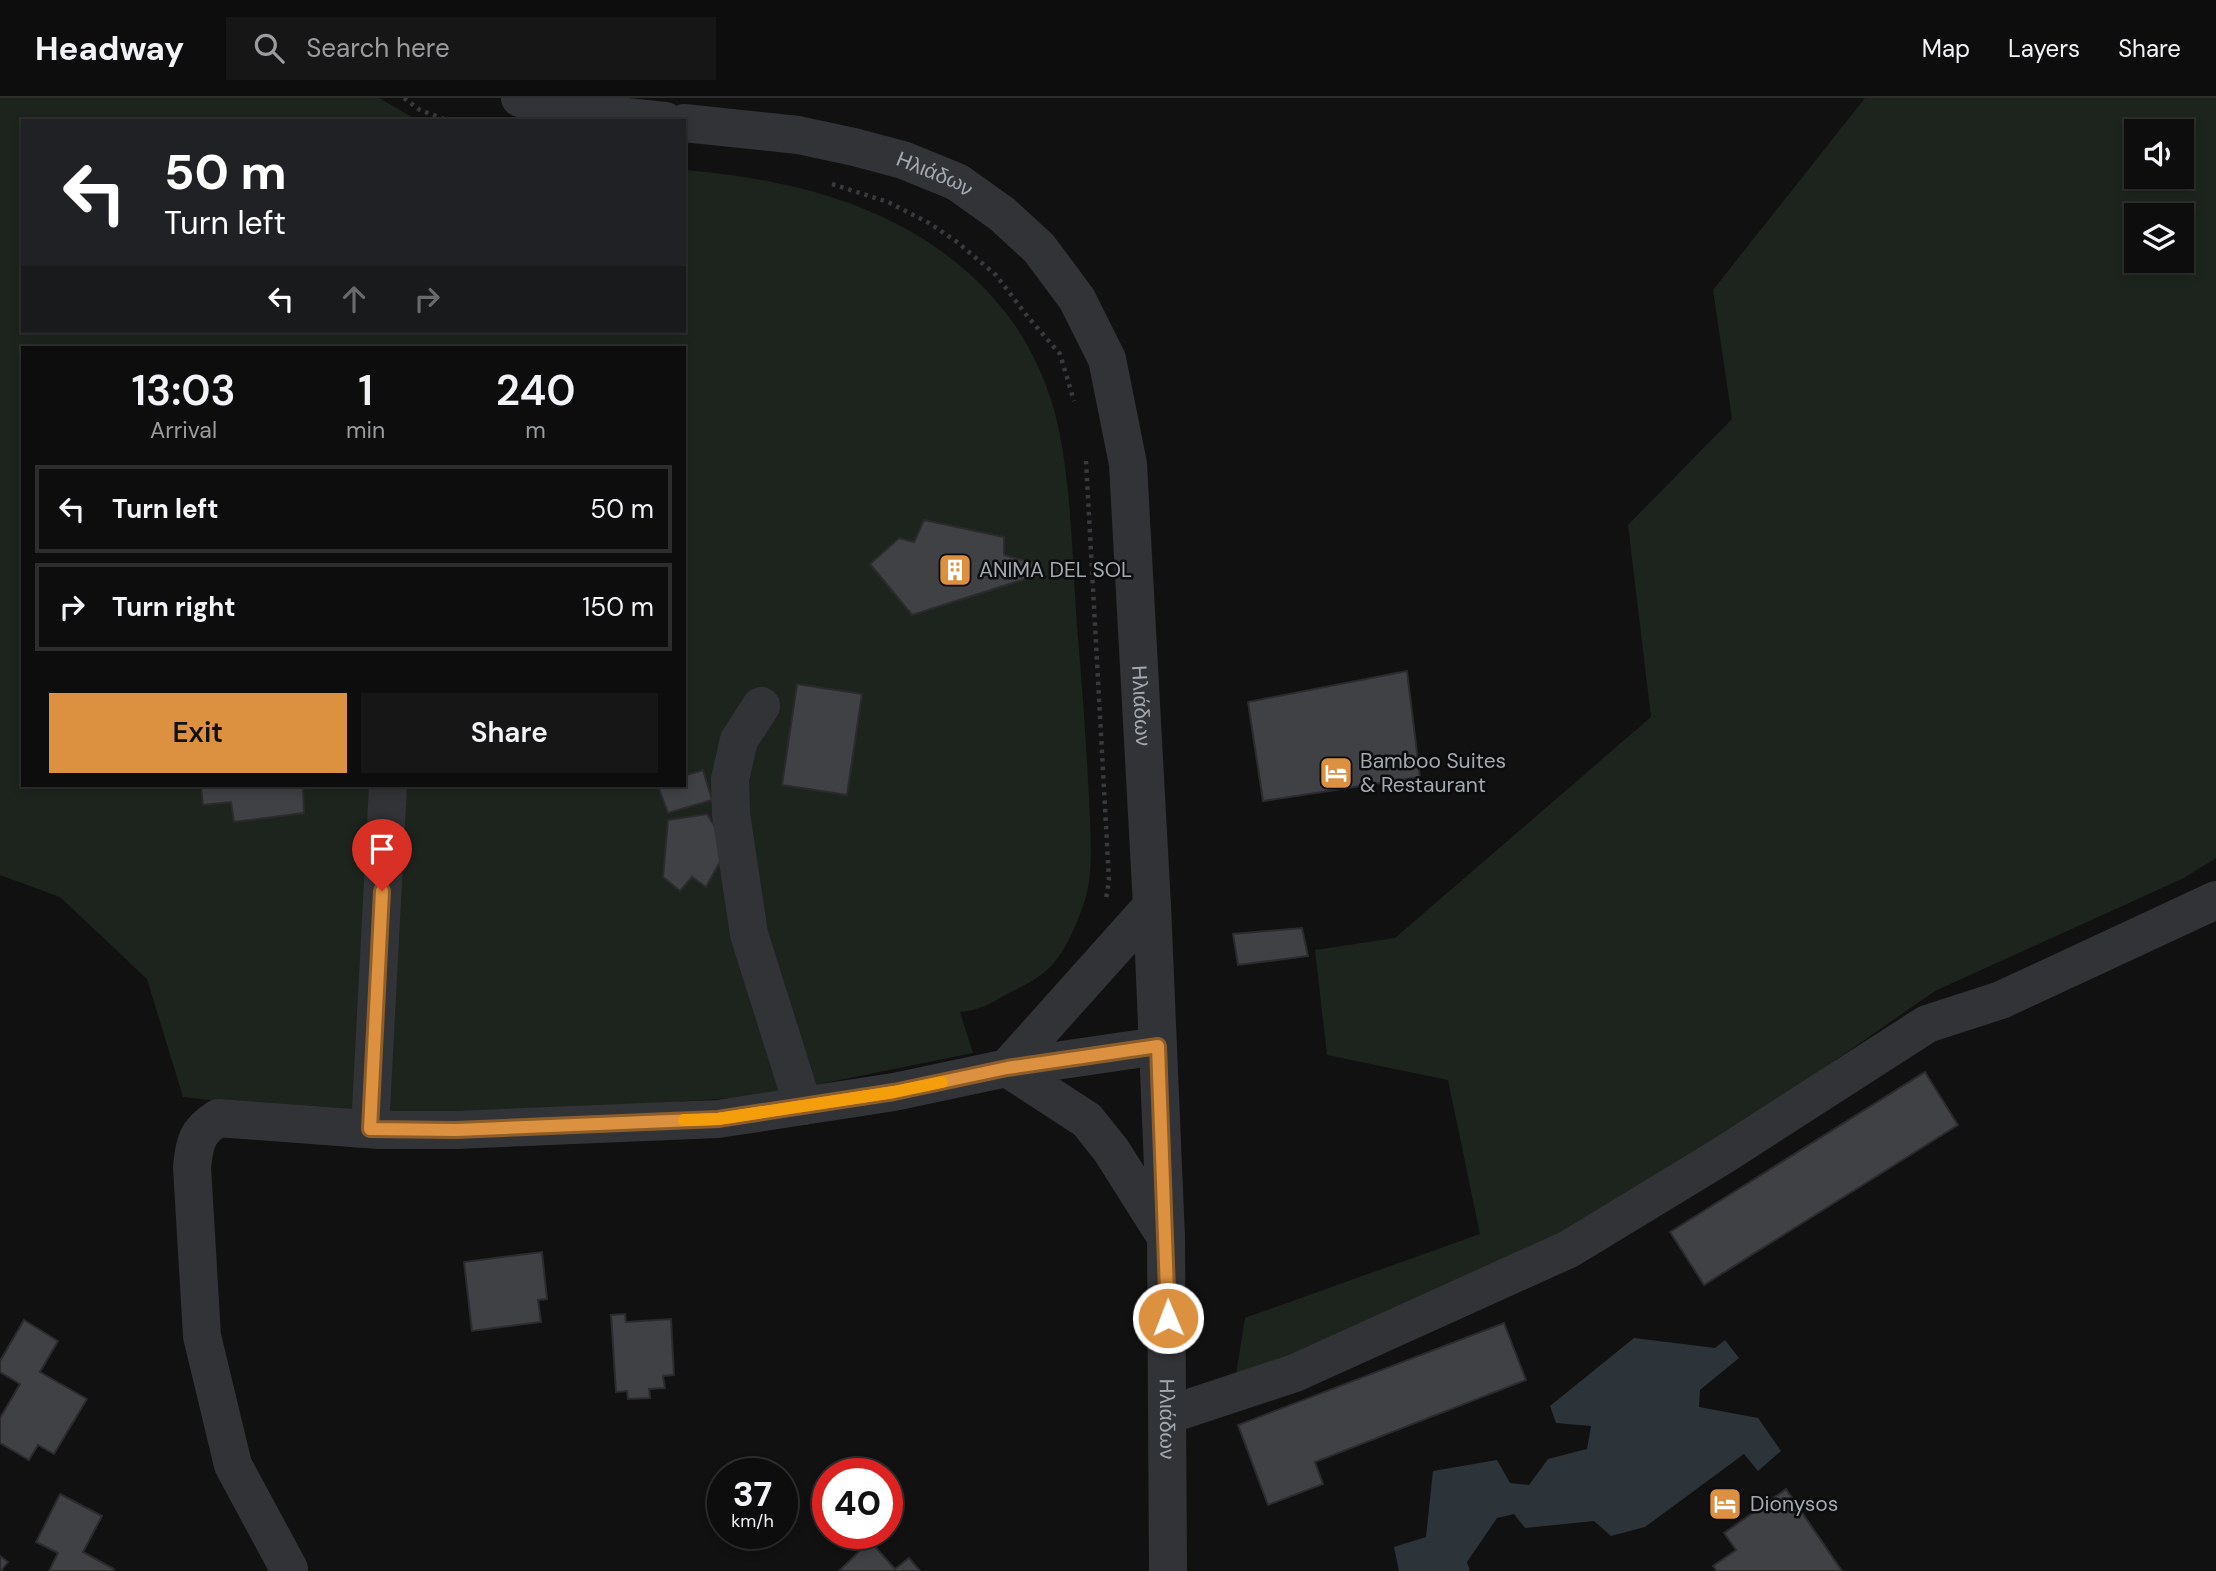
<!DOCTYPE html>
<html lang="en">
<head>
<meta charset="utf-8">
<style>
  :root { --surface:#0d0d0e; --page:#161617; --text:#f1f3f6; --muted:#9a9c9e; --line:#2d2d2e; --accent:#db9140 }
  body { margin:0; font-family:"DM Sans",sans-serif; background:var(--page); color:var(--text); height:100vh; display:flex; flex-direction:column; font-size:26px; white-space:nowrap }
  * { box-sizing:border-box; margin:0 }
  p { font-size:23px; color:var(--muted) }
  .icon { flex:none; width:38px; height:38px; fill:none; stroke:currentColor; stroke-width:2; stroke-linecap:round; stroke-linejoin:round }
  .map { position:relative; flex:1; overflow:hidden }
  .details { position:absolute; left:21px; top:248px; width:665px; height:441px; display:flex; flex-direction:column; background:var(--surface); border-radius:0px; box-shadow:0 4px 10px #0003,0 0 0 2px var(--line) }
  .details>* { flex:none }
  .guide { position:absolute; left:21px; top:21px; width:665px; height:214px; border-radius:0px; box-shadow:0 4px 10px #0003,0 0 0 2px var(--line); background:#202124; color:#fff; overflow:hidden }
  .tools { position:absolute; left:2124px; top:21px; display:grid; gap:14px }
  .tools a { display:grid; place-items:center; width:70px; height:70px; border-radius:0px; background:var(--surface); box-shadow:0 4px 10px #0003,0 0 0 2px var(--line); font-size:35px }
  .speed { position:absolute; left:707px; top:1360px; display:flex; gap:14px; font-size:35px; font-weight:700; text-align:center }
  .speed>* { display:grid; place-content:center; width:91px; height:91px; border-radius:50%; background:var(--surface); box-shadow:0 4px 10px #0003,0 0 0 2px var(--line); line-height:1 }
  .speed small { font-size:18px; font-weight:400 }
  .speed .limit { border:10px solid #d22; background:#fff; color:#111 }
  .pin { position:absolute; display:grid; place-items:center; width:60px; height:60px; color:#fff; margin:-72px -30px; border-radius:50% 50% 50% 0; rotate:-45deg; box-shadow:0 0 7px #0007 }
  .pin .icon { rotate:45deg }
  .me { position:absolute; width:77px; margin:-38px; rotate:359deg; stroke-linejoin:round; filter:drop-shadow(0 0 5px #0008) }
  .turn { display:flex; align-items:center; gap:24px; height:147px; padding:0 28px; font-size:32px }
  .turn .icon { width:91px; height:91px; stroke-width:2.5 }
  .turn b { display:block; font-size:49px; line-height:60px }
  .lanes { display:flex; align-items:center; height:66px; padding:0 28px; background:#0003; justify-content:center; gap:35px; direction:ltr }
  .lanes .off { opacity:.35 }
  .eta { display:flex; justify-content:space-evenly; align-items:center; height:119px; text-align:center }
  .eta b { font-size:42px; font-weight:600; line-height:49px }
  .cta { display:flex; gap:14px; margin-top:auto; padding:14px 28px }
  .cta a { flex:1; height:80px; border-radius:0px; background:var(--accent); color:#111; font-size:28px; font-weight:600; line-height:80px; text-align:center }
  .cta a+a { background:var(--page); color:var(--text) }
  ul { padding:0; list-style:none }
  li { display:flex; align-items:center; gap:21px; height:88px; margin:0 14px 10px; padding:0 14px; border:4px solid var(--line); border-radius:0px }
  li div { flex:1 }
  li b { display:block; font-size:26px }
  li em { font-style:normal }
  header { display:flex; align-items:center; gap:42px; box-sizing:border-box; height:98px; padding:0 35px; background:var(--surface); border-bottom:2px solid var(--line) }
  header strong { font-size:33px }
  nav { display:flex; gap:38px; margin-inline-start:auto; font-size:24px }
  .search { width:490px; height:63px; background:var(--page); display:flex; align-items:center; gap:18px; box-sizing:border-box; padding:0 24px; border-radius:0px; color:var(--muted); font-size:26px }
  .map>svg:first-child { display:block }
  .green { fill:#1d241d; fill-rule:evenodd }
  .water { fill:#2c3439 }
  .building { fill:#404145; stroke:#2b2b2e; stroke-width:2 }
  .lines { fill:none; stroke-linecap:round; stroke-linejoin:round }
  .path { stroke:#383a3d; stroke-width:4.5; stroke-dasharray:3.5 5; stroke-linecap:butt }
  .minor { stroke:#323336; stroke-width:38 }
  .tertiary { stroke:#323336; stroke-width:38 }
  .route-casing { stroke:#8e5e2a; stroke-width:18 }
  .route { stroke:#db9140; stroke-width:12 }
  .slow { stroke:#f59e0b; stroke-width:12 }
  .labels { text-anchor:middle; stroke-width:5; stroke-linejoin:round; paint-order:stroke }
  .street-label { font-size:21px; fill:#a3a9b1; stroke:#0c0c0d }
  .poi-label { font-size:21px; fill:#a3a9b1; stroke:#0c0c0d; text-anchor:start }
</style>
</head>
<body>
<header>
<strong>Headway</strong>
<div class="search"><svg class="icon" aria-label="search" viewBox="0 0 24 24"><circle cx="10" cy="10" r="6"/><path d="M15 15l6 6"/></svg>Search here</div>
<nav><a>Map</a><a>Layers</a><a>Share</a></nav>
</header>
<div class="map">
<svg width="2216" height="1473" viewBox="0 0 2216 1473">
  <rect width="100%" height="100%" fill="#111112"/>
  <g class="green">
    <path d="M0,0H379L419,23H23V233H684V72C806,82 931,116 1009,219C1032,250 1050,290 1058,328C1072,393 1072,461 1077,528C1082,585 1086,642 1089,700C1090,734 1095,776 1083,808C1075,830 1062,862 1042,876C1032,884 1019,890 1007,896C990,906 980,912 960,914L973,955L761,998L397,1023L183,999L147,881L60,799L0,777ZM23,250H684V688H23Z"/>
    <path d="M1865,0H2216V760L2184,780L1935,893L1579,1140L1231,1308L1245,1220L1480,1136L1448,982L1327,957L1315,852L1395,840L1651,619L1628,427L1732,321L1713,192ZM2137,33H2182V79H2137ZM2137,117H2182V163H2137Z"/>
  </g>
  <path class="water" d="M1634,1240L1715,1250L1725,1242L1739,1260L1700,1292L1699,1309L1758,1320L1781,1353L1758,1373L1744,1356L1645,1429L1611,1438L1594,1423L1525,1430L1514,1416L1497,1420L1467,1464L1470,1473H1399L1394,1449L1426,1439L1433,1373L1497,1362L1510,1385L1529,1387L1548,1361L1587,1351L1591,1328L1556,1325L1550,1308Z"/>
  <g class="building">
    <path d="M924,422L1004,439V457L1033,465L1035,478L912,517L870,466L899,440L914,444Z"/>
    <path d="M1407,573L1420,679L1263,703L1248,604Z"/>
    <path d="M797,586L862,596L847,697L782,687Z"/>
    <path d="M703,672L712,702L668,715L658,688H684V678Z"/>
    <path d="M201,688H303L304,715L234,724L231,704L203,707Z"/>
    <path d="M707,716L728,749L706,789L692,779L680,793L663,779L668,722Z"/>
    <path d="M1302,830L1308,858L1238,867L1233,836Z"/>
    <path d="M1925,974L1958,1027L1704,1187L1670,1134Z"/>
    <path d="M542,1154L547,1201L538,1202L541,1224L472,1233L464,1164Z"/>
    <path d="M625,1216L626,1224L671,1221L674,1277L663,1278L665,1290L649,1291L650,1300L628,1301L627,1293L616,1294L611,1217Z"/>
    <path d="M24,1222L58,1243L40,1274L87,1301L54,1356L38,1347L29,1362L0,1345V1320L20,1286L0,1274V1263Z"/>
    <path d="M1504,1225L1526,1282L1315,1364L1323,1386L1268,1407L1238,1327Z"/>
    <path d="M1786,1391L1842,1473H1717L1713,1468L1736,1452L1724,1435Z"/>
    <path d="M60,1396L102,1418L83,1454L114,1471L112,1473H49L58,1455L36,1444Z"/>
    <path d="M870,1443L895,1471L909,1460L920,1473H839Z"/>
    <path d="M0,1458L8,1464L1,1473H0Z"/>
  </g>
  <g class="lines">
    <g class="path">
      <path d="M404,0L420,12L449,23"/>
      <path d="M832,86L888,104L929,125L957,144L996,177L1028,219L1060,256L1074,303"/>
      <path d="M1086,363L1109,782L1106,801"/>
    </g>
    <g class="minor">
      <path d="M761,608L739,642L730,681L731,716L749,836L803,1008"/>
      <path d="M1007,970L1087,1022L1111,1052L1166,1139"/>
      <path d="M1007,970L1152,808"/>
      <path d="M370,1031L388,688"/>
      <path d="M1168,1317L1295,1275L1569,1151L1722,1058L1927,926L2001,902L2216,802"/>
      <path d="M289,1471L233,1367L202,1238L192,1069C195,1044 196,1034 218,1020L379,1032H456L718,1021L894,994L1007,970L1158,948"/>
    </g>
    <g class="tertiary">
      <path d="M520,0L562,12L665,23"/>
      <path id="s1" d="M684,25L798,37L854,49L903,62L957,84L1002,116L1039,150L1077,201L1107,261L1128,366L1152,808L1166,1139L1168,1473"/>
    </g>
  </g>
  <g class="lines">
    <defs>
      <path id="route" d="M382,793L370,1031L456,1032L718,1021L894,994L1007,970L1158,948L1168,1220"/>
    </defs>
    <use href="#route" class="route-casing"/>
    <use href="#route" class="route"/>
    <path class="slow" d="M684,1022L718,1021L894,994L942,984"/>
  </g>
  <defs>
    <symbol id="building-square" viewBox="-11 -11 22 22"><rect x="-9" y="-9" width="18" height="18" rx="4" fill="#db9140" stroke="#0c0c0d"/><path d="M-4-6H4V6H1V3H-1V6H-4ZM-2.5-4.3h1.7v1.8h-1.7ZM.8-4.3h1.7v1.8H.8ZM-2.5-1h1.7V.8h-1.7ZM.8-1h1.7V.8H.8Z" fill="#fff"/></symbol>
    <symbol id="hotel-square" viewBox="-11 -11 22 22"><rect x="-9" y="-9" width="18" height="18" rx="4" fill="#db9140" stroke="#0c0c0d"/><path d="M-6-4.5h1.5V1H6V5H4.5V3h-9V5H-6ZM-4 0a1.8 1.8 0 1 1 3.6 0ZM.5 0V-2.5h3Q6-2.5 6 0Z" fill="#fff"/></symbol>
  </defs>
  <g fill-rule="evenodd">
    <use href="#building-square" x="936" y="453" width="38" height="38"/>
    <use href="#hotel-square" x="1317" y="656" width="38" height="38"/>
    <use href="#hotel-square" x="1706" y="1387" width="38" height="38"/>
  </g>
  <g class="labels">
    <g class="street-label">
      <text dy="7" stroke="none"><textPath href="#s1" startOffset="257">Ηλιάδων</textPath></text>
      <text dy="7" stroke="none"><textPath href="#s1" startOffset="866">Ηλιάδων</textPath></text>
      <text dy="7" stroke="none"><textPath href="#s1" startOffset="1580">Ηλιάδων</textPath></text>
    </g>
    <g class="poi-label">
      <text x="979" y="479">ANIMA DEL SOL</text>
      <text x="1360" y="670">Bamboo Suites<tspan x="1360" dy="24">&amp; Restaurant</tspan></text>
      <text x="1750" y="1413">Dionysos</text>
    </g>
  </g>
</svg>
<div class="tools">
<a><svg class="icon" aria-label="sound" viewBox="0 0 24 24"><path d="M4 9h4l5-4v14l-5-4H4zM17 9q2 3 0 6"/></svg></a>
<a><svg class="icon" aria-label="layers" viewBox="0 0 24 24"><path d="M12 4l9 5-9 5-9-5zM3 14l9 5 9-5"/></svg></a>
</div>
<div class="speed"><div>37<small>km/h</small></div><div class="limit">40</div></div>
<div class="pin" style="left:382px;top:793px;background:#d93025"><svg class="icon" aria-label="arrive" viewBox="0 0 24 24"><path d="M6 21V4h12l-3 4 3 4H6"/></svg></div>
<svg class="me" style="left:1168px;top:1220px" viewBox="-20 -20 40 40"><circle r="17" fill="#db9140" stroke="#fff" stroke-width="3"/><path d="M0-11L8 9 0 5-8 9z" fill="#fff"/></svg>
<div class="guide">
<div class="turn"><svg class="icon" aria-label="left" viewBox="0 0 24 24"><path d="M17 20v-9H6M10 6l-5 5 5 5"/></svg><div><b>50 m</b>Turn left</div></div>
<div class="lanes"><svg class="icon" aria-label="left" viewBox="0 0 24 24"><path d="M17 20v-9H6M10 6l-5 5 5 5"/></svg><svg class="icon off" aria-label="ahead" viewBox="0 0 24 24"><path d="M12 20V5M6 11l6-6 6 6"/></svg><svg class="icon off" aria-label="right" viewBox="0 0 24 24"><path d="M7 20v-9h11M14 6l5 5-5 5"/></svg></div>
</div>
<section class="details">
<div class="eta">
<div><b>13:03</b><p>Arrival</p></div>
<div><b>1</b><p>min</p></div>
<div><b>240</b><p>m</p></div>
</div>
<ul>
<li><svg class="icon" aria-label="left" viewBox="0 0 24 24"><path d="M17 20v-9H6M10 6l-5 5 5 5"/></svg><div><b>Turn left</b></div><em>50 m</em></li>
<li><svg class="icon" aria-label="right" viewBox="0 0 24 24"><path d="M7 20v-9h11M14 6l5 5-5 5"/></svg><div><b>Turn right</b></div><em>150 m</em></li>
</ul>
<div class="cta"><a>Exit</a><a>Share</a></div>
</section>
</div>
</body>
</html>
